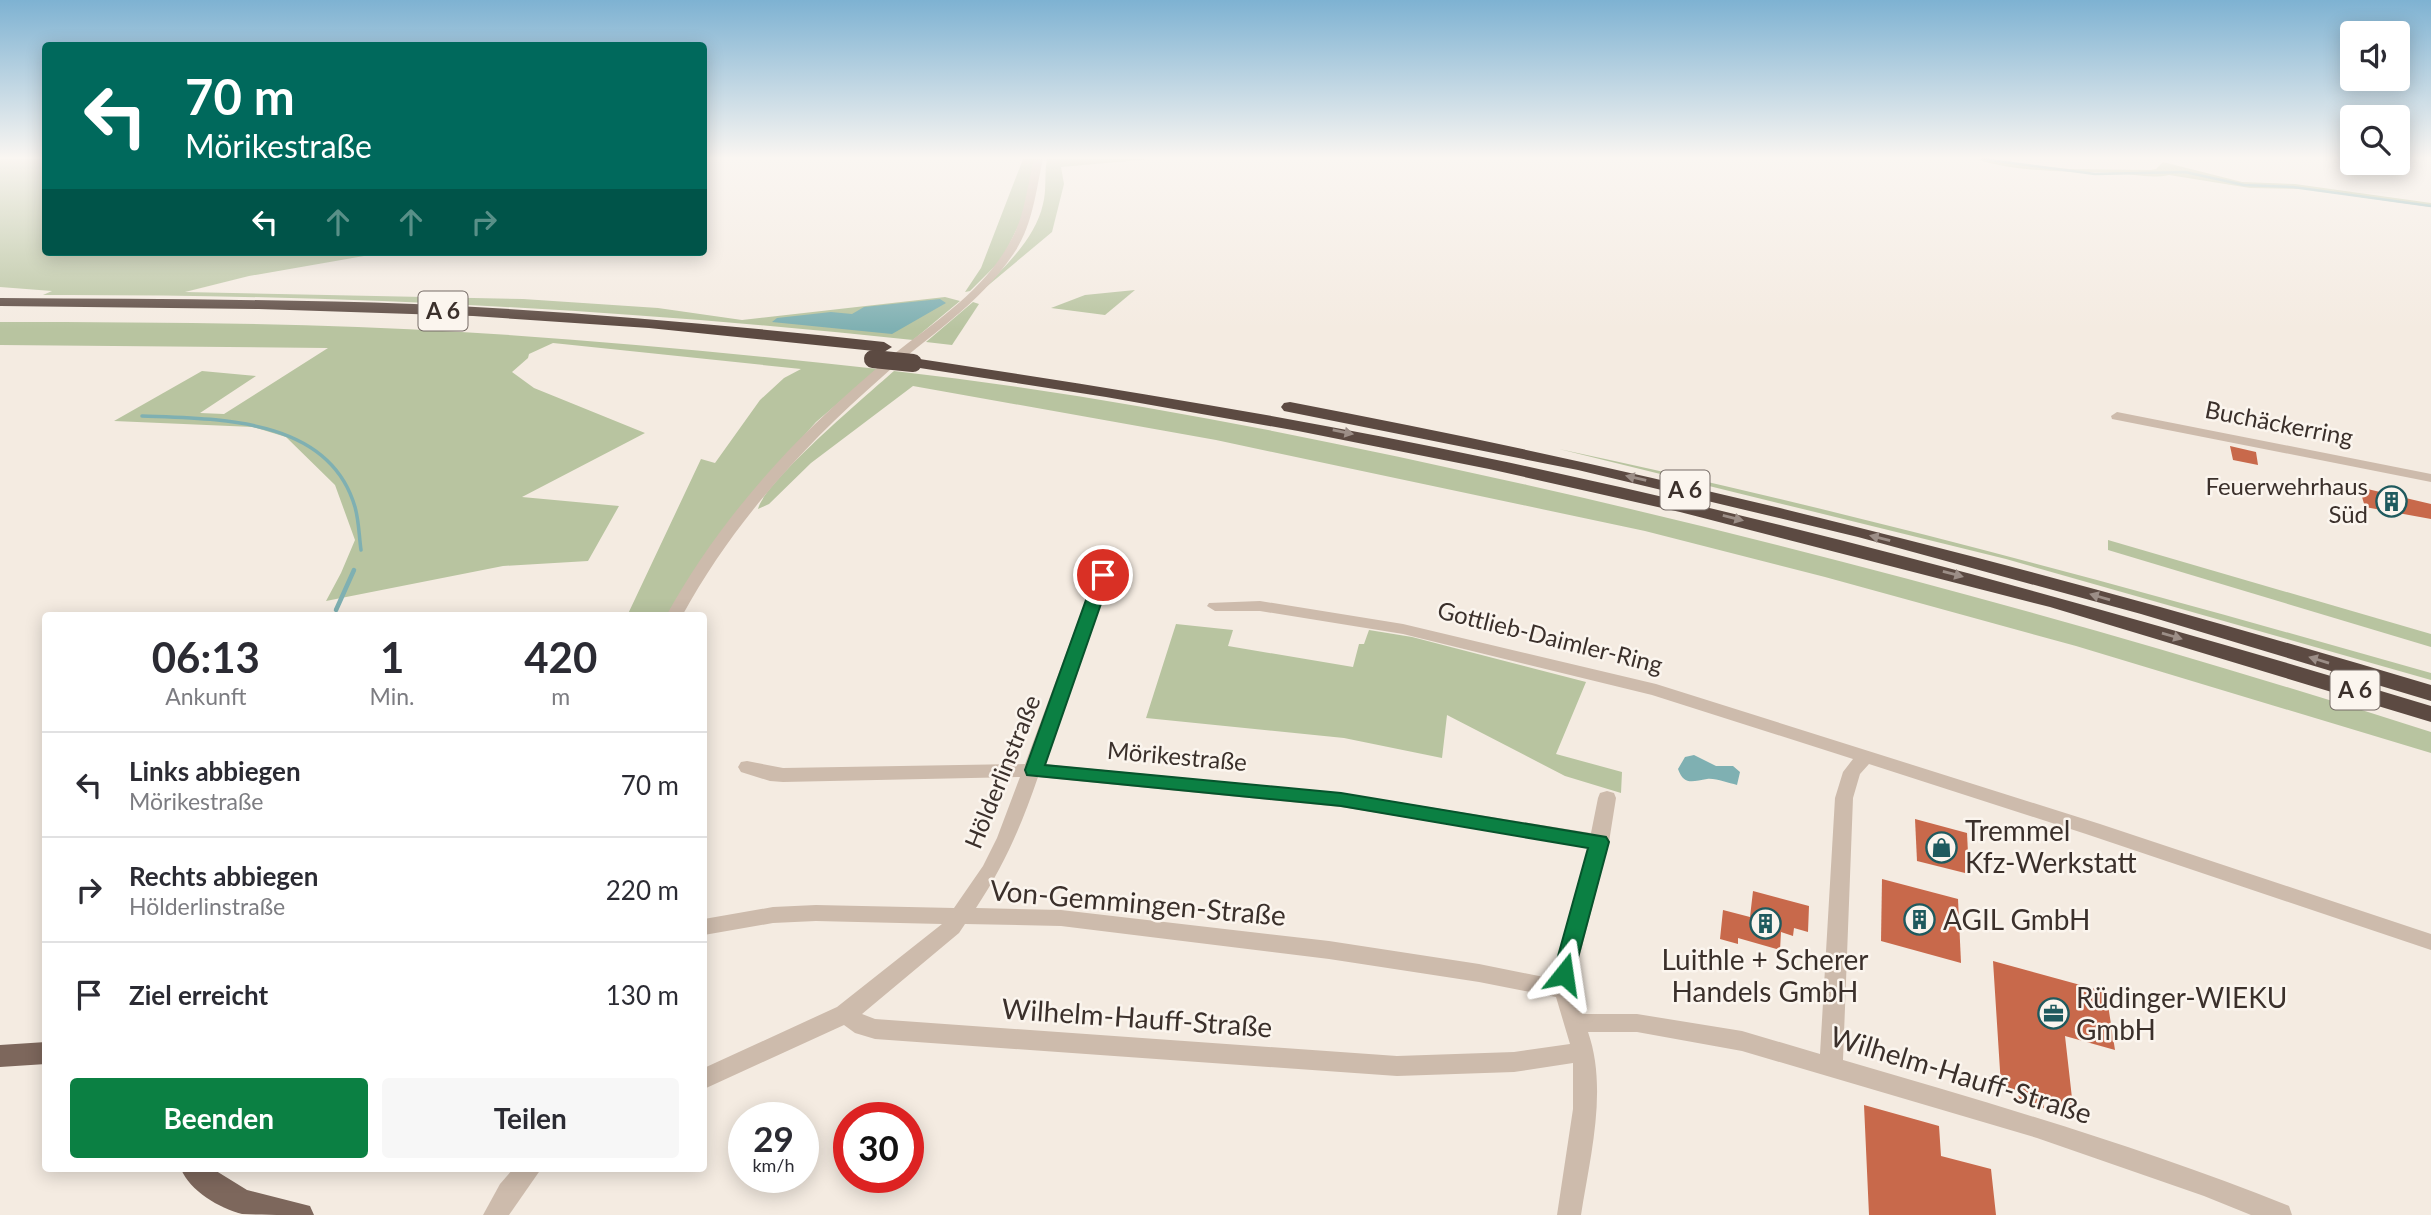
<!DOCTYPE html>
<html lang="de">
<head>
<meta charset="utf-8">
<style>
  :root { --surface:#fff; --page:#f7f7f7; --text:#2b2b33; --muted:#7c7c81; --line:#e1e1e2; --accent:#0b8043 }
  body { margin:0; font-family:Lato,sans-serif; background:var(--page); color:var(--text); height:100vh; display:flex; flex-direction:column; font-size:26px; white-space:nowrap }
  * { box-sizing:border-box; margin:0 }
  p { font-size:23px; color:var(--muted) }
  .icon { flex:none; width:38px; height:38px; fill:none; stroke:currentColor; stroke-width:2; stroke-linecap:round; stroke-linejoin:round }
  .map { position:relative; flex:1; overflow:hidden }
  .sheet { position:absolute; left:42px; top:612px; width:665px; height:560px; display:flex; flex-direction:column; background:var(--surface); border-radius:7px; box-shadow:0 4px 18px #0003 }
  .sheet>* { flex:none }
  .guide { position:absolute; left:42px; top:42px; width:665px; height:214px; border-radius:7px; box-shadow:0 4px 18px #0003; background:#00695c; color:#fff; overflow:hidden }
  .buttons { position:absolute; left:2340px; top:21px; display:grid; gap:14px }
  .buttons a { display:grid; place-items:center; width:70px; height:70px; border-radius:7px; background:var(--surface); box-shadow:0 4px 18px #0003; font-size:35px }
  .speed { position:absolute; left:728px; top:1102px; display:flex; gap:14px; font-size:35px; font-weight:700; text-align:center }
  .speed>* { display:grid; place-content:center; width:91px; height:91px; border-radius:50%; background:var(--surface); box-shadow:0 4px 18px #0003; line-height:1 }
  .speed small { font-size:18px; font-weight:400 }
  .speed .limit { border:10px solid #d22; background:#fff; color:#111 }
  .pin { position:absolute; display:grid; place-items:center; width:60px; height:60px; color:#fff; margin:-30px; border:4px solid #fff; border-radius:50%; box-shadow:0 2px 7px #0007 }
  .me { position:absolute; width:77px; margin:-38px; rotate:15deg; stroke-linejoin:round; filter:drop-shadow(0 0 5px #0008) }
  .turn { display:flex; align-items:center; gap:24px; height:147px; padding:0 28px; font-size:32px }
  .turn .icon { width:91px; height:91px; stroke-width:2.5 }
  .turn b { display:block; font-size:49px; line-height:60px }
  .lanes { display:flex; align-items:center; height:66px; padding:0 28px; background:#0003; justify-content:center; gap:35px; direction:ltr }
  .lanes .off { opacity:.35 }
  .eta { display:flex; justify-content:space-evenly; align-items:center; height:119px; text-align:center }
  .eta b { font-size:42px; font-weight:700; line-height:49px }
  .button { display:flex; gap:14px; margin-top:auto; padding:14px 28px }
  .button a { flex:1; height:80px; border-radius:7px; background:var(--accent); color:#fff; font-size:28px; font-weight:700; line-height:80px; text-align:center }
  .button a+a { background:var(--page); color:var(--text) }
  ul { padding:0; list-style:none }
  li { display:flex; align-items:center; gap:21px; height:105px; padding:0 28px; border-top:2px solid var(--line) }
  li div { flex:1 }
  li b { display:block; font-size:26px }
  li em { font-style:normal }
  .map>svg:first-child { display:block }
  .green { fill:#b8c4a0 }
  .water { fill:#7fb0b2 }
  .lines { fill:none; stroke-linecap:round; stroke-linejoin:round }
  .stream-far2 { stroke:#7fb0b2; stroke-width:2.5 }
  .stream-far1 { stroke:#7fb0b2; stroke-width:3.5 }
  .stream { stroke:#7fb0b2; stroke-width:4.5 }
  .building { fill:#c8694b }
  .minor { fill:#cdbbac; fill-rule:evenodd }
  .major { fill:#7d675c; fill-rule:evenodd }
  .highway { fill:#5c4a42; fill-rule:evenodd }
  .highway-bridge { stroke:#5c4a42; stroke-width:18 }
  .oneway { fill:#9c8e87 }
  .route { fill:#0b8043; stroke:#07532c; stroke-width:2 }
  .labels { text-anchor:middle; stroke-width:5; stroke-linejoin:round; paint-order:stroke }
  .shield { fill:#fbf5ee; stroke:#756b66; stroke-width:2 }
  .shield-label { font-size:23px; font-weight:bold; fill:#3b302b }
  .street-label { font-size:24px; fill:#3b302b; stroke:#fbf5ee }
  .poi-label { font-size:24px; fill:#3b302b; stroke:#fbf5ee; text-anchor:end }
  .near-poi-label { font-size:28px; fill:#3b302b; stroke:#fbf5ee; text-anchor:start }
  .near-street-label { font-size:28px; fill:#3b302b; stroke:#fbf5ee }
</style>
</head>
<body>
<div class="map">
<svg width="2431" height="1215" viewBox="0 0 2431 1215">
  <rect width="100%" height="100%" fill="#f4ebe1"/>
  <g class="green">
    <path d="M0,159H45L46,252H387L249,276L185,292L523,299L658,308L742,320L945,297L960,301L913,340C623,309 334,294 43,295L52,291L0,287Z"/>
    <path d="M1023,159H1036L1029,204L1002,259L970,291L965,292L981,268Z"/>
    <path d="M1047,159H1152L1061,167L1064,184L1052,232L979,293C1004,267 1035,240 1043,204C1047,189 1044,174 1047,159Z"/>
    <path d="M1975,159L2069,169L2150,170L2156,169L2163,162L2242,182L2295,184L2431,203V207L2303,189L2250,188L2169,175C2151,179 2133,174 2115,173C2069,171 2020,173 1975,159Z"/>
    <path d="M1135,290L1105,315L1051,308L1085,295Z"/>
    <path d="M973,302L979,304L952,345L926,342Z"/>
    <path d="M0,322C154,322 308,323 461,332C600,340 739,354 878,369L816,422L770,474L669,616H627L701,459L715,463L760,400L784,378L801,369L553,343L529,354L528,358L512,372L534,388L645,433L522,497L619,506L588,561L503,566L326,601L341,573L355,540L335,485L286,437L253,427L114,421L202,371L256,376L200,413L224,414L328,348L0,345Z"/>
    <path d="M894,371C1107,395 1318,438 1527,485C1832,554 2133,637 2431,732V753L2076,646L1825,577L1645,531L1216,440L913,386L811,463L769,504L758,509C764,482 868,394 894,371Z"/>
    <path d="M1559,449C1853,511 2142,591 2431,673V680L2006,559Z"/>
    <path d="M2108,540L2431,634V647L2108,550Z"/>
    <path d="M1176,624L1233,630L1228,646L1353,667L1359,644H1364L1369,630L1412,637L1586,682L1556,754L1622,772L1621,793L1565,776L1447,715L1442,758L1344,738L1146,718Z"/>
  </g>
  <g class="water">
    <path d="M940,299L946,303L892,334L772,322L777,318L831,312L852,314L864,307Z"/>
    <path d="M1694,755L1716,766H1733L1740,772L1737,785C1728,783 1716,778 1707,779C1693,781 1684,786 1678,769L1685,757Z"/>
  </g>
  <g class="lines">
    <path class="stream-far2" d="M1982,159L2095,174L2185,172L2244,185L2293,187L2431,206"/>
    <path class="stream-far1" d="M142,416C218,419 329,417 355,507C359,521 359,536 361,550"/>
    <path class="stream" d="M336,610L354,570"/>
  </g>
  <g class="building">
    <path d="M2230,446L2256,452L2258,465L2233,460Z"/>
    <path d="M2359,487L2431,504V519L2365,507Z"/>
    <path d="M1915,819L1967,833L1969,874L1917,861Z"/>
    <path d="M1882,879L1958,899L1961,963L1881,941Z"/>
    <path d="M1753,891L1809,906L1808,932L1794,928L1793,936L1781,932L1780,950L1738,938V944L1720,939L1723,910L1750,917Z"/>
    <path d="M1993,961L2106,992L2115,1050L2065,1036L2073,1107L2043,1098L2044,1108L2019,1100L2018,1091L2001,1086Z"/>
    <path d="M1864,1105L1939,1126L1941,1156L1991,1169L1996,1215H1869Z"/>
  </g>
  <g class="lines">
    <g class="minor">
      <path d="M1034,159H1043C1036,190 1033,223 1016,250C982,303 928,336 882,377C802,447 733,523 682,616H666C706,544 756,481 815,424C840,400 867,376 894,354C936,321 986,289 1011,240C1025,216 1027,186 1034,159Z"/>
      <path d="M2117,412L2431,474V482L2112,419L2111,416Z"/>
      <path d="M1103,570L1111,575L1043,764L1341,793L1591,833L1598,798L1600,793L1607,791L1614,793L1616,798L1609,842L1575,974L1582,1014H1637L1742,1031L1820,1054L1835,798L1843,772L1853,759L1652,695L1403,634L1260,611H1215L1207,606L1209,603L1260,601L1403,624L1656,684L2100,824L2431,934V950L2086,834L1869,764L1860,774L1853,798L1843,1060C1993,1104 2143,1147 2289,1206L2292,1215H2251L2204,1196L2037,1138L1742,1051L1637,1032H1588C1608,1089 1590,1157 1581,1215H1557L1573,1109V1063L1514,1072L1397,1076L875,1039L855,1033L844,1025L704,1089V1068L837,1007L942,924L816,921L773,923L704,935V919L773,907L816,905L954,908L983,866L997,838L1020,777L783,782L770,781L741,772L738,767L741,762L747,761L783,768L1025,764L1095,575ZM1038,777L1341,807L1588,847L1554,979L1479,964L1329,941L1061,910L976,908C1004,866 1022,824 1038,777ZM965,924L1061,926L1329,959L1479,982L1556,997L1570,1044L1514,1052L1397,1056L875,1019L862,1014L959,933Z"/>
      <path d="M513,1169H541L509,1215H483L500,1184Z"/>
    </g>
    <g class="major">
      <path d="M46,1042V1064L0,1067V1045Z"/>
      <path d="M181,1169H213L247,1190L310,1206L314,1215C292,1215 263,1215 242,1214C219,1208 190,1191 181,1169Z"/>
    </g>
    <g class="highway">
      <path d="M0,298C138,299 276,299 414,304C571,311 728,325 884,342L892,347L884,352L649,328L473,316L259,309L0,306Z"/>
      <path d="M913,358C1107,387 1300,418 1492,459C1809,526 2121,612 2431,706V722L2050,607L1680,512L1489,469L1298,431L1106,397L907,366L905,363Z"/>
      <path d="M1290,402C1676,475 2055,573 2431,685V701L2141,614L1858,537L1578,470L1284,411L1281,407L1284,403Z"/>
    </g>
    <path class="highway-bridge" d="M873,359L913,363"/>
  </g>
  <defs><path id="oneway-solid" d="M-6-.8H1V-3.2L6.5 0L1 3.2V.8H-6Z" transform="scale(1.75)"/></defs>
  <g class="oneway">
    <use href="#oneway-solid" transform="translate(1343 432) rotate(11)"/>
    <use href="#oneway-solid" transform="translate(1636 478) rotate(-167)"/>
    <use href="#oneway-solid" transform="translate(1733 518) rotate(14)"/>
    <use href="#oneway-solid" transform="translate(1880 538) rotate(-166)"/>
    <use href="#oneway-solid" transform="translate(1953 574) rotate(15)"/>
    <use href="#oneway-solid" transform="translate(2100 597) rotate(-164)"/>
    <use href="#oneway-solid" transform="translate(2172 636) rotate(16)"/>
    <use href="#oneway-solid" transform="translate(2319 660) rotate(-163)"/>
  </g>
  <linearGradient id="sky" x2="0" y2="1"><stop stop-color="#7eb2d2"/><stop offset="0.48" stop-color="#faf6f2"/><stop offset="1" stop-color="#faf6f2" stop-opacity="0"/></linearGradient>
  <rect width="2431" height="329" fill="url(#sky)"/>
  <path class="route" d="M1103,570L1111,575L1045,765L1341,793L1606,837L1609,842L1572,980L1564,983L1557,980L1553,974L1588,848L1341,806L1027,775L1025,770L1095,575Z"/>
  <defs>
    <symbol id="building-ring" viewBox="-11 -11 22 22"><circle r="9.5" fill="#fbf5ee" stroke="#1f5a5e" stroke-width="1.5"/><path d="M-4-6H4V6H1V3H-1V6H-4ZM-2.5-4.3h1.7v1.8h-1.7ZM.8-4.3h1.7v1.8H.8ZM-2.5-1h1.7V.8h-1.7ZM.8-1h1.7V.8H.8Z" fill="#1f5a5e"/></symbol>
    <symbol id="shop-ring" viewBox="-11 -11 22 22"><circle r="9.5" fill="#fbf5ee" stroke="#1f5a5e" stroke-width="1.5"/><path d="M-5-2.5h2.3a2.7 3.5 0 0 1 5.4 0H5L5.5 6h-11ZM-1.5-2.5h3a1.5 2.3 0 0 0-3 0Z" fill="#1f5a5e"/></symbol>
    <symbol id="office-ring" viewBox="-11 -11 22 22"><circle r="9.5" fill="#fbf5ee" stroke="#1f5a5e" stroke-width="1.5"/><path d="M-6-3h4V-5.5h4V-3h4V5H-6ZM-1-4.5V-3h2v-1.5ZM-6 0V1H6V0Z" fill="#1f5a5e"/></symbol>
  </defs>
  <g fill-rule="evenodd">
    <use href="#building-ring" x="2374" y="484" width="35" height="35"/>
    <use href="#shop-ring" x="1924" y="830" width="35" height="35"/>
    <use href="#building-ring" x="1902" y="902" width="35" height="35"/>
    <use href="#building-ring" x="1748" y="906" width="35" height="35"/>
    <use href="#office-ring" x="2036" y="996" width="35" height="35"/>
  </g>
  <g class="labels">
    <g class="shield">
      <rect x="418.5" y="291.5" width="49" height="39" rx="5"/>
      <rect x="1660.5" y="470.5" width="49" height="39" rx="5"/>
      <rect x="2330.5" y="670.5" width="49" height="39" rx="5"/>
    </g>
    <g class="shield-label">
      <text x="443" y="319">A 6</text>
      <text x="1685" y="498">A 6</text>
      <text x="2355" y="698">A 6</text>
    </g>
    <g class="street-label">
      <text transform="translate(2279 424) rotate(11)" y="8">Buchäckerring</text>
      <text transform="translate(1550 638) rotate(14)" y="8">Gottlieb-Daimler-Ring</text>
      <text transform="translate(1177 757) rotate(5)" y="8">Mörikestraße</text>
      <text transform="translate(1003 772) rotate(-68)" y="8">Hölderlinstraße</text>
    </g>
    <g class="poi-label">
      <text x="2368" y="495">Feuerwehrhaus<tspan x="2368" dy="28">Süd</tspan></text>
    </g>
    <g class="near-poi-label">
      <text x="1965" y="841">Tremmel<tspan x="1965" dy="32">Kfz-Werkstatt</tspan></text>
      <text x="1943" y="930">AGIL GmbH</text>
      <text x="1765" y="970" text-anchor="middle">Luithle + Scherer<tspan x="1765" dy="32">Handels GmbH</tspan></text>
      <text x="2076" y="1008">Rüdinger-WIEKU<tspan x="2076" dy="32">GmbH</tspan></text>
    </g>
    <g class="near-street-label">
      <text transform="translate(1138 903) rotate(5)" y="10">Von-Gemmingen-Straße</text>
      <text transform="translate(1137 1018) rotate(4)" y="10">Wilhelm-Hauff-Straße</text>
      <text transform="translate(1961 1075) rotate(17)" y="10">Wilhelm-Hauff-Straße</text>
    </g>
  </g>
</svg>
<div class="buttons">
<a><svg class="icon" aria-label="sound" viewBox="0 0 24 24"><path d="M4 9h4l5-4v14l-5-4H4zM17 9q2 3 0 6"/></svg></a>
<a><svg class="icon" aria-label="search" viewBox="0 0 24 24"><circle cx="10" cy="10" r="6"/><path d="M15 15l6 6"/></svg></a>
</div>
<div class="speed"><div>29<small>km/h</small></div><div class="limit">30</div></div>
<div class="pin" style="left:1103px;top:575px;background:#d93025"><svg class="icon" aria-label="arrive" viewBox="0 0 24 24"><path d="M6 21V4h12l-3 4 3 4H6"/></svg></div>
<svg class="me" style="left:1564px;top:974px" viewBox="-20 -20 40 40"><path d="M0-17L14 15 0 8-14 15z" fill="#0b8043" stroke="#fff" stroke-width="4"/></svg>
<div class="guide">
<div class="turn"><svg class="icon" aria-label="left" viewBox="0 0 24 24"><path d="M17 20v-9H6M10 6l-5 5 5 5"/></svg><div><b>70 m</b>Mörikestraße</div></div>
<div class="lanes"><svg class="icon" aria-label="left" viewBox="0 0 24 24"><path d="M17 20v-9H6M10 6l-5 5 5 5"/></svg><svg class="icon off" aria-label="ahead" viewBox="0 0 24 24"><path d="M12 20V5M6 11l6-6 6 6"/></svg><svg class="icon off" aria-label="ahead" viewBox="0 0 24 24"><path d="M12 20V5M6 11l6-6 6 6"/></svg><svg class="icon off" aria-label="right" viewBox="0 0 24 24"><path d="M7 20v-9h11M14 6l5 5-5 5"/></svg></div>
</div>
<section class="sheet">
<div class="eta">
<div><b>06:13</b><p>Ankunft</p></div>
<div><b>1</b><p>Min.</p></div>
<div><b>420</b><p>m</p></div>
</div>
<ul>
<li><svg class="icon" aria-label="left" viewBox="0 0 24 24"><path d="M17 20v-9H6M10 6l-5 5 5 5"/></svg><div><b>Links abbiegen</b><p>Mörikestraße</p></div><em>70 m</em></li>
<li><svg class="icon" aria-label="right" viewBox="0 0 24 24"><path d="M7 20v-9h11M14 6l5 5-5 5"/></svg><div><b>Rechts abbiegen</b><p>Hölderlinstraße</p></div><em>220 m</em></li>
<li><svg class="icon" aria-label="arrive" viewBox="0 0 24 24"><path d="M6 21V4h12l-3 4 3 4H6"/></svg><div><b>Ziel erreicht</b></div><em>130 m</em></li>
</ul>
<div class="button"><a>Beenden</a><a>Teilen</a></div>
</section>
</div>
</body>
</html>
